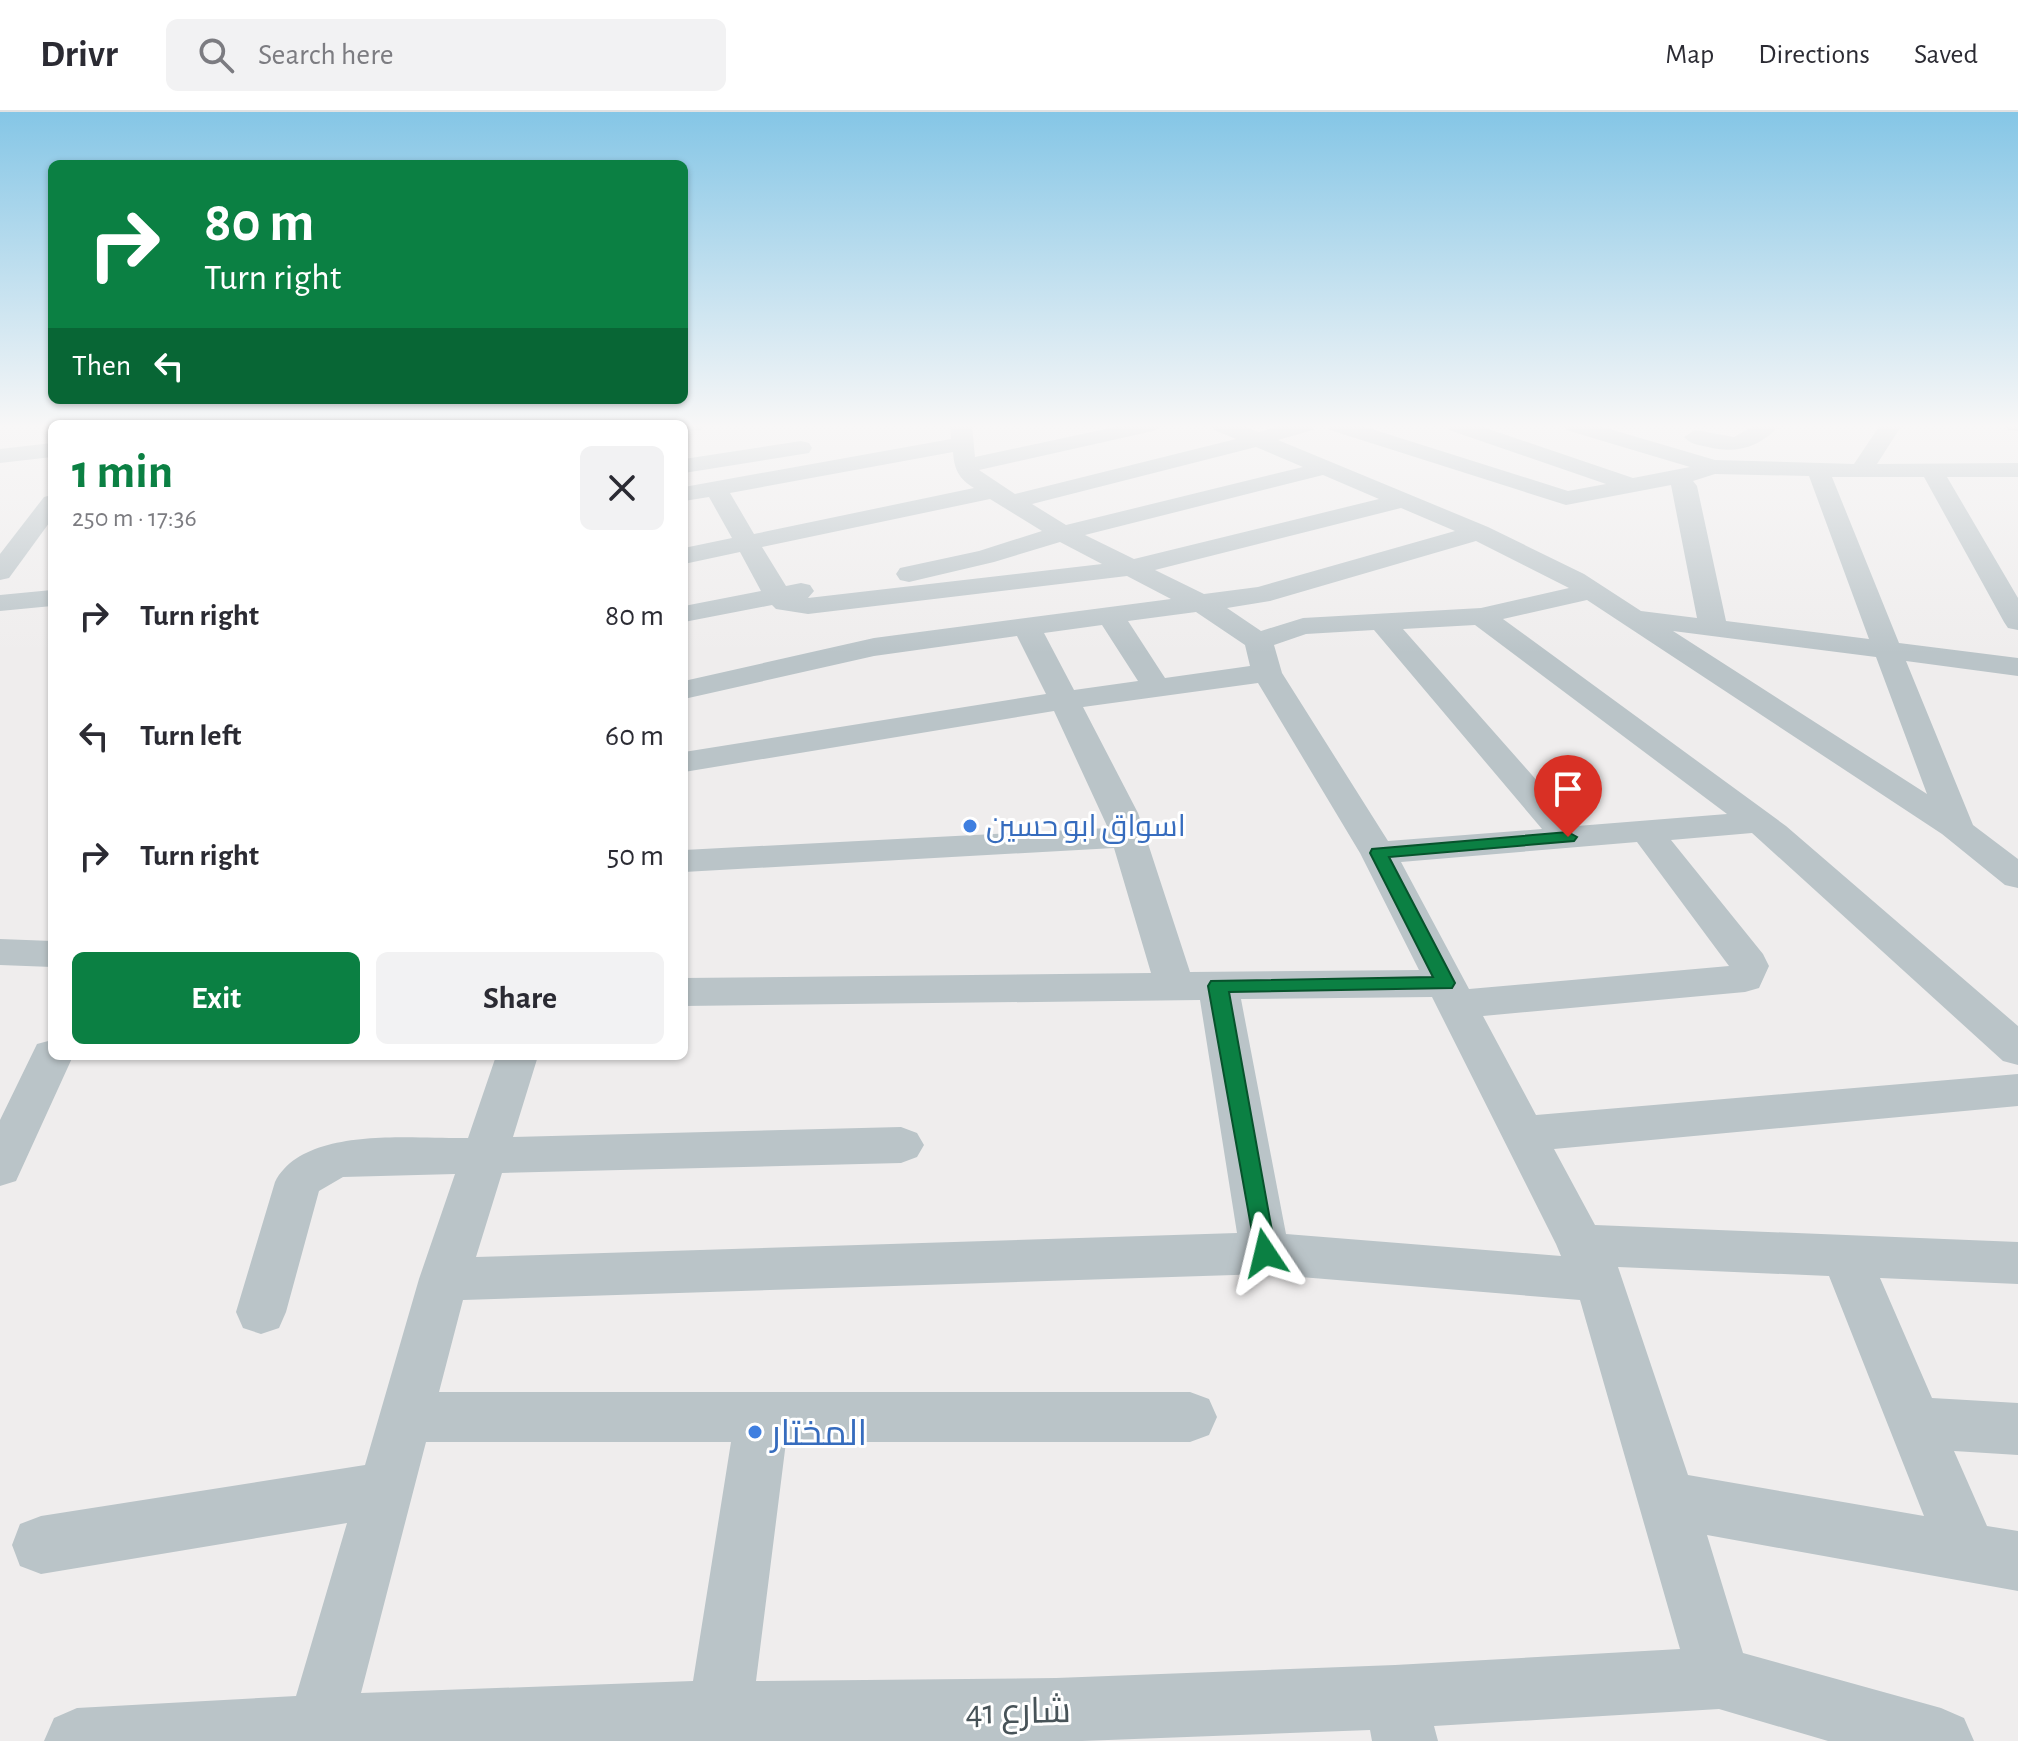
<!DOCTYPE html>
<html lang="en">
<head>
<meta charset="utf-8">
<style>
  :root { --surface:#fff; --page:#f2f2f3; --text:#2b2b33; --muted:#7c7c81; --line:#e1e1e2; --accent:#0b8043 }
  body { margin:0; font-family:"Alegreya Sans",Cairo,sans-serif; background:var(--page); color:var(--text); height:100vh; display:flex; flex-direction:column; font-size:30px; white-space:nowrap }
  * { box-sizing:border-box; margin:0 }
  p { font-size:26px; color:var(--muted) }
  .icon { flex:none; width:44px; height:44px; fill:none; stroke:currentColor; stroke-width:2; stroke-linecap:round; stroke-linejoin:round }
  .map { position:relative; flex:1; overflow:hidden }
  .side { position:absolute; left:48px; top:308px; width:640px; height:640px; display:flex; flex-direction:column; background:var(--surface); border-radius:12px; box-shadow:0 2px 6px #0004 }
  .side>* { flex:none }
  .banner { position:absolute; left:48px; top:48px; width:640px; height:244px; border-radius:12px; box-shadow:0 2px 6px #0004; background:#0b8043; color:#fff; overflow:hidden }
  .pin { position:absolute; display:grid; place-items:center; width:68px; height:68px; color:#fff; margin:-82px -34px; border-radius:50% 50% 50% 0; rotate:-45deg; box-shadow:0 0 8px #0007 }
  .pin .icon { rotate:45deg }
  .me { position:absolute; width:88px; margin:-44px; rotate:350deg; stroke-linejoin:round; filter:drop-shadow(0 0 6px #0008) }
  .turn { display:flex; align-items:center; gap:28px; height:168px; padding:0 24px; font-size:36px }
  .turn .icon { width:104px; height:104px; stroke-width:2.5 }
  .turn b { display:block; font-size:56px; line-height:68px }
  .then { display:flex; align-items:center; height:76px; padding:0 24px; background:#0003; gap:16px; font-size:30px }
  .round { display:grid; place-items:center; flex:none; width:84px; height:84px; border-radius:12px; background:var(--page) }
  .overview { display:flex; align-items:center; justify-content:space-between; height:136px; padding:0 24px }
  h1 { font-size:48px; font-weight:600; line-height:60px; color:var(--accent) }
  .cta { display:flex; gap:16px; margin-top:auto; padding:16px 24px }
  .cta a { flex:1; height:92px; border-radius:12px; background:var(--accent); color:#fff; font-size:32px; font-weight:600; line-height:92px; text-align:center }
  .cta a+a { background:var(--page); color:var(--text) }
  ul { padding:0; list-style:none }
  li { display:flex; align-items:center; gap:24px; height:120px; padding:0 24px }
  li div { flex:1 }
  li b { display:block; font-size:30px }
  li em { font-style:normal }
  header { display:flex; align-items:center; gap:48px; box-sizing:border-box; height:112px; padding:0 40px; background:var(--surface); border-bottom:2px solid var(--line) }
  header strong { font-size:38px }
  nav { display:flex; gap:44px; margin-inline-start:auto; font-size:28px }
  .search { width:560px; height:72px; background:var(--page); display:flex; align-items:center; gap:20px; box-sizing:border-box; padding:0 28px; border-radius:12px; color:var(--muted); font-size:30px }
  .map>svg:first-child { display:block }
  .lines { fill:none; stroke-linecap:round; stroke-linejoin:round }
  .minor { fill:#bac4c8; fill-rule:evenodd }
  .route { fill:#0b8043; stroke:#07532c; stroke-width:2 }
  .shop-dot { fill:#3f7fe0; stroke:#fff; stroke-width:3 }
  .labels { text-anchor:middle; stroke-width:6; stroke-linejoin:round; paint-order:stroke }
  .shop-label { font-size:30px; fill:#366cbe; stroke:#fff; text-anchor:start }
  .near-shop-label { font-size:36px; fill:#366cbe; stroke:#fff; text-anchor:start }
  .near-street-label { font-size:36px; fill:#475358; stroke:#fff }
</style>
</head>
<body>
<header>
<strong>Drivr</strong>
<div class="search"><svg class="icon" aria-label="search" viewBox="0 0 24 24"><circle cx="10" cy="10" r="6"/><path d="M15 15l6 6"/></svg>Search here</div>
<nav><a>Map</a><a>Directions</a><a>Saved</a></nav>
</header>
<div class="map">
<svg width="2018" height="1629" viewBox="0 0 2018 1629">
  <rect width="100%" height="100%" fill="#efeded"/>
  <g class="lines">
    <g class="minor">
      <path d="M684,313H704L701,318L684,320Z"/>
      <path d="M950,313H972L975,345L1124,313H1164L1153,319L979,358L1015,382L1236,327L1214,318L1211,313H1240L1259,320L1284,313H1316L1313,318L1278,328L1488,415L1584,462L1641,499L1697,506L1671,373L1566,393L1330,318L1327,313H1359L1568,379L1606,372L1449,318L1446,313H1477L1633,366L1690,355L1566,318L1563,313H1596L1715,348L1854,352L1880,313H1902L1877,352L2018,351V365H1947L2018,486V518L2008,516L2004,510L1924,365H1832L1899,531L2018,546V564L1906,549L1973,713L2018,747V776L2005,773L1942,722L1587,488L1503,507L1786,714L2018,914V953L2003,949L1752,721L1671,728L1763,842L1769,854L1759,876L1745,880L1483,904L1536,1003L2018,962V994L1554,1037L1595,1113L2018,1130V1172L1880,1166L1932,1286L2018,1291V1343L1954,1339L1987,1414L2018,1419V1479L1707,1423L1743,1541L1941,1596L1964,1606L1974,1629H1828L1719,1597L1434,1614L1438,1629H1372L1370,1618L1082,1629H44L54,1606L77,1596L296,1584L347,1411L41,1462L20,1454L12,1433L20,1412L41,1404L365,1353L419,1167L455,1062L343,1065L319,1079L286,1200L279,1216L261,1222L243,1216L236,1200L275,1070C304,1013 413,1027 468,1026L496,944H538L513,1025L901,1015L917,1021L924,1033L917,1045L901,1051L502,1061L476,1145L1237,1121L1200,888L684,894V866L1151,861L1114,736L684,760V738L1108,716L1054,599L684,660V640L1046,582L1017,524L874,544L684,587V569L874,526L1171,487L1127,464L808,502L776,497L772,493L684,510V494L761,479L740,440L684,452V436L732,426L709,385L684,389V375L951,327ZM1256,335L1303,355L1066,413L1032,392ZM953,340C954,357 959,367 974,376L754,422L730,381ZM1715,362L1809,364L1869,527L1726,509L1697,374L1693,369ZM1323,363L1379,387L1134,447L1085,423ZM990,387L1042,419L979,439L900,456L896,462L900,468L909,470L994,450L1060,430L1102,452L808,486L814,479L810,473L801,471L786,474L762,435ZM1401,396L1455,419L1258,475L1204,482L1155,458ZM1476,429L1569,476L1481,496L1303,506L1261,519L1227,496L1270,489ZM1196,500L1245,533L1250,554L1165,566L1128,509ZM1102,513L1138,569L1074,578L1044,521ZM1475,513L1727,702L1577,714L1403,517ZM1374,518L1542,717L1388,729L1282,561L1274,533L1306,522ZM1673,519L1876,545L1927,682ZM1258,571L1360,741L1419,858L1190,860L1138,701L1083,595ZM1637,730L1729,854L1469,877L1401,750ZM1432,885L1556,1132L1561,1144L1286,1122L1241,887ZM1618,1155L1829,1164L1924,1404L1688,1363ZM1265,1162L1580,1188L1680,1537L1395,1553L1056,1566L756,1569L786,1330H1190L1209,1323L1217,1305L1209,1287L1190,1280H439L463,1188ZM426,1330H731L693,1569L361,1581Z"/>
      <path d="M1755,313H1779C1761,336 1734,342 1708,335C1698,333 1690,332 1684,325L1695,318L1734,325Z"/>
      <path d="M2005,313H2018V319L2008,318Z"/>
      <path d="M801,329L809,331L812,336L809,341L684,361V347Z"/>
      <path d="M52,331V345L0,351V337Z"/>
      <path d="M52,383V407L9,466L0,468V442L44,385Z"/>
      <path d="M52,478V494L0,499V483Z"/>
      <path d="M0,827L52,829V855L0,853Z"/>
      <path d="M52,928V944H73L16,1069L0,1074V1008L37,932Z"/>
    </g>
  </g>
  <linearGradient id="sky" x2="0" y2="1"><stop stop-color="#85c6e6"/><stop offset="0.58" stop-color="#f8f7f7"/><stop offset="1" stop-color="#f8f7f7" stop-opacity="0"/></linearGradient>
  <rect width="2018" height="541" fill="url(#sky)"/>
  <path class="route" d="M1568,720L1577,725L1574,729L1389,745L1455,871L1452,876L1229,880L1276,1141L1273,1148L1265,1151L1257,1148L1208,874L1211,869L1433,865L1370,741L1372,737Z"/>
  <g class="shop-dot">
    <circle cx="970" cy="714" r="8"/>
    <circle cx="755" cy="1320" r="8"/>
  </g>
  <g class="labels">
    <g class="shop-label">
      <text x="986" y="724">اسواق ابو حسين</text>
    </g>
    <g class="near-shop-label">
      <text x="771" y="1333">المختار</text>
    </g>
    <g class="near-street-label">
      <text transform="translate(1018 1598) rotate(-1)" y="13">شارع 41</text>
    </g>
  </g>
</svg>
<div class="pin" style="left:1568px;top:725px;background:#d93025"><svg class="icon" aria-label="arrive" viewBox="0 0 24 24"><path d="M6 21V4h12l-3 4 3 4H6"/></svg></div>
<svg class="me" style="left:1265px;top:1141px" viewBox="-20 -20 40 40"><path d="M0-17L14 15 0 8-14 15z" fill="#0b8043" stroke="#fff" stroke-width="4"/></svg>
<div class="banner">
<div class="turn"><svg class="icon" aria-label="right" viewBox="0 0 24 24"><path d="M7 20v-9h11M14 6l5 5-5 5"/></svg><div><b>80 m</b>Turn right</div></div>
<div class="then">Then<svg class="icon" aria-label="left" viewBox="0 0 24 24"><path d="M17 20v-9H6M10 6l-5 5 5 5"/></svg></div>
</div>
<section class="side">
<div class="overview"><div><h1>1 min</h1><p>250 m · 17:36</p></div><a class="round"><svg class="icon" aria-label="close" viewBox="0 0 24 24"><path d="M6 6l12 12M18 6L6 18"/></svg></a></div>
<ul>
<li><svg class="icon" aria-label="right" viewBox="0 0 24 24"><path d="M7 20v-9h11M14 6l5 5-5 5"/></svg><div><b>Turn right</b></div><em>80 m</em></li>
<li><svg class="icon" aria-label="left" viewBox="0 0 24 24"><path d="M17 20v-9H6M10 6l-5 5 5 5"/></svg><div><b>Turn left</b></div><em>60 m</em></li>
<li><svg class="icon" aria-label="right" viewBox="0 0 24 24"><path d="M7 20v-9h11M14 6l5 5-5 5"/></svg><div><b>Turn right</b></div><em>50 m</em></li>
</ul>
<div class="cta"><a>Exit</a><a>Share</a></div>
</section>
</div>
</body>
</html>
